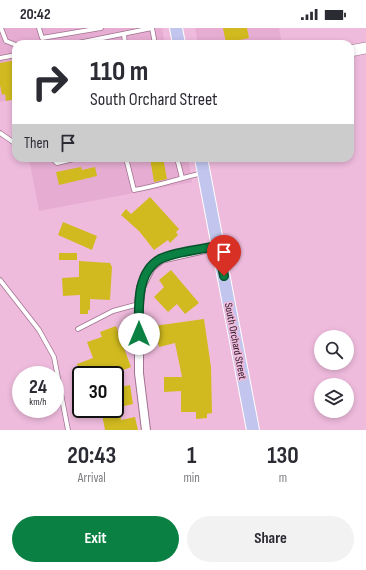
<!DOCTYPE html>
<html lang="en">
<head>
<meta charset="utf-8">
<style>
  :root { --surface:#fff; --page:#f2f2f3; --text:#2b2b33; --muted:#7c7c81; --accent:#0b8043 }
  body { margin:0; font-family:"Sofia Sans Condensed",sans-serif; background:var(--page); color:var(--text); height:100vh; display:flex; flex-direction:column; font-size:15px; white-space:nowrap }
  * { box-sizing:border-box; margin:0 }
  p { font-size:13px; color:var(--muted) }
  .icon { flex:none; width:22px; height:22px; fill:none; stroke:currentColor; stroke-width:2; stroke-linecap:round; stroke-linejoin:round }
  .map { position:relative; height:402px; overflow:hidden }
  .side { display:flex; flex-direction:column; background:var(--surface); flex:1 }
  .side>* { flex:none }
  .banner { position:absolute; left:12px; top:12px; width:342px; height:122px; border-radius:12px; box-shadow:0 2px 6px #0003; background:#fff; color:var(--text); overflow:hidden }
  .controls { position:absolute; left:314px; top:302px; display:grid; gap:8px }
  .controls a { display:grid; place-items:center; width:40px; height:40px; border-radius:50%; background:var(--surface); box-shadow:0 2px 6px #0003; font-size:20px }
  .speed { position:absolute; left:12px; top:338px; display:flex; gap:8px; font-size:20px; font-weight:700; text-align:center }
  .speed>* { display:grid; place-content:center; width:52px; height:52px; border-radius:50%; background:var(--surface); box-shadow:0 2px 6px #0003; line-height:1 }
  .speed small { font-size:10px; font-weight:400 }
  .speed .limit { border:2px solid #111; border-radius:6px; background:#fff; color:#111 }
  .pin { position:absolute; display:grid; place-items:center; width:34px; height:34px; color:#fff; margin:-41px -17px; border-radius:50% 50% 50% 0; rotate:-45deg; box-shadow:0 0 4px #0007 }
  .pin .icon { rotate:45deg }
  .me { position:absolute; width:44px; margin:-22px; rotate:0deg; stroke-linejoin:round; filter:drop-shadow(0 0 3px #0008) }
  .turn { display:flex; align-items:center; gap:14px; height:84px; padding:0 12px; font-size:18px }
  .turn .icon { width:52px; height:52px; stroke-width:2.5 }
  .turn b { display:block; font-size:28px; line-height:34px }
  .then { display:flex; align-items:center; height:38px; padding:0 12px; background:#0003; gap:8px; font-size:15px }
  .eta { display:flex; justify-content:space-evenly; align-items:center; height:68px; text-align:center }
  .eta b { font-size:24px; font-weight:700; line-height:28px }
  .primary-button { display:flex; gap:8px; margin-top:auto; padding:8px 12px }
  .primary-button a { flex:1; height:46px; border-radius:24px; background:var(--accent); color:#fff; font-size:16px; font-weight:700; line-height:46px; text-align:center }
  .primary-button a+a { background:var(--page); color:var(--text) }
  .status { display:flex; justify-content:space-between; align-items:center; height:28px; padding:0 20px; background:var(--surface); direction:ltr }
  .status svg { height:11px; fill:currentColor }
  .map>svg:first-child { display:block }
  .built { fill:#e6acd2 }
  .building { fill:#d1ba1f }
  .lines { fill:none; stroke-linecap:round; stroke-linejoin:round }
  .lane-casing { stroke:#a17291; stroke-width:5.5 }
  .street-casing { stroke:#a17291; stroke-width:10 }
  .secondary-casing { stroke:#a17291; stroke-width:12 }
  .primary-casing { stroke:#fff; stroke-width:14 }
  .lane { stroke:#fff; stroke-width:4 }
  .street { stroke:#fff; stroke-width:8 }
  .secondary { stroke:#fff; stroke-width:11 }
  .primary { stroke:#c2c6ef; stroke-width:12 }
  .route-casing { stroke:#07532c; stroke-width:10 }
  .route { stroke:#0b8043; stroke-width:7 }
  .labels { text-anchor:middle; stroke-width:3.5; stroke-linejoin:round; paint-order:stroke }
  .street-label { font-size:11px; fill:#2d1a27; stroke:#efbbdd }
</style>
</head>
<body>
<div class="status"><b>20:42</b><svg viewBox="0 0 49 12"><path d="M0 12V9h3v3zM5 12V6h3v6zM10 12V3h3v9zM15 12V0h3v12zM26 1h20v11H26zM47 4h2v5h-2z"/></svg></div>
<div class="map">
<svg width="366" height="402" viewBox="0 0 366 402">
  <rect width="100%" height="100%" fill="#efbbdd"/>
  <g class="built">
    <path d="M0,0H162L165,16H16V71L0,74Z"/>
    <path d="M195,0H279L282,16H198Z"/>
    <path d="M29,130H188L192,154L39,183Z"/>
  </g>
  <g class="building">
    <path d="M223,0H247L249,10L226,15Z"/>
    <path d="M16,32V71L6,73L5,66L2,67L0,57V35Z"/>
    <path d="M150,130H163L167,151L154,154Z"/>
    <path d="M81,139L82,142L95,139L97,148L59,157L56,144Z"/>
    <path d="M150,169L179,201L176,204L178,207L170,215L168,212L154,222L139,203L121,187L126,181L131,186Z"/>
    <path d="M63,194L97,208L92,222L58,207Z"/>
    <rect x="59" y="225" width="18" height="7"/>
    <path d="M79,233L110,235L112,239L110,272L90,271V282H88V286H80V267L63,268L62,250L79,249Z"/>
    <path d="M171,242L199,275L185,286L177,276L168,284L154,269L164,259L159,252Z"/>
    <path d="M204,291L211,339L212,385L207,386V390L196,391V384H181V363L164,364V349H182L175,315L159,319L154,298Z"/>
    <path d="M116,298L131,339L111,347H81L77,336L93,330L87,314L102,309L100,304Z"/>
    <path d="M130,357L133,376L115,380V360Z"/>
    <path d="M101,381H120L121,392L135,389L138,402H105Z"/>
  </g>
  <g class="lines">
    <defs>
      <g id="lane">
        <path d="M1,0L6,13L16,17"/>
        <path d="M39,0L42,10L101,0"/>
        <path d="M152,0L155,16"/>
        <path d="M124,6L125,16"/>
        <path d="M73,16L152,0"/>
        <path d="M0,30L16,27"/>
        <path d="M0,105L16,116"/>
        <path d="M52,130L57,135L78,130"/>
        <path d="M177,130L182,150"/>
        <path d="M127,134L134,162C158,158 180,150 203,145"/>
        <path d="M0,252L39,302L54,329L68,402"/>
        <path d="M78,301L113,283L139,276"/>
      </g>
      <path id="street" d="M146,402L139,345V276L141,259L151,239L161,231L218,218"/>
      <path id="secondary" d="M350,23L366,20"/>
      <g id="primary">
        <path d="M176,0L179,16"/>
        <path d="M201,130L253,402"/>
      </g>
    </defs>
    <use href="#lane" class="lane-casing"/>
    <use href="#street" class="street-casing"/>
    <use href="#secondary" class="secondary-casing"/>
    <use href="#primary" class="primary-casing"/>
    <use href="#lane" class="lane"/>
    <use href="#street" class="street"/>
    <use href="#secondary" class="secondary"/>
    <use href="#primary" class="primary"/>
  </g>
  <g class="lines">
    <defs>
      <path id="route" d="M139,306C139,282 135,245 160,231C174,224 202,221 218,218L224,248"/>
    </defs>
    <use href="#route" class="route-casing"/>
    <use href="#route" class="route"/>
  </g>
  <g class="labels">
    <g class="street-label">
      <text transform="translate(236 313) rotate(79)" y="4">South Orchard Street</text>
    </g>
  </g>
</svg>
<div class="controls">
<a><svg class="icon" aria-label="search" viewBox="0 0 24 24"><circle cx="10" cy="10" r="6"/><path d="M15 15l6 6"/></svg></a>
<a><svg class="icon" aria-label="layers" viewBox="0 0 24 24"><path d="M12 4l9 5-9 5-9-5zM3 14l9 5 9-5"/></svg></a>
</div>
<div class="speed"><div>24<small>km/h</small></div><div class="limit">30</div></div>
<div class="pin" style="left:224px;top:248px;background:#d93025"><svg class="icon" aria-label="arrive" viewBox="0 0 24 24"><path d="M6 21V4h12l-3 4 3 4H6"/></svg></div>
<svg class="me" style="left:139px;top:306px" viewBox="-20 -20 40 40"><circle r="19" fill="#fff"/><path d="M0-13L10 11 0 6-10 11z" fill="#0b8043"/></svg>
<div class="banner">
<div class="turn"><svg class="icon" aria-label="right" viewBox="0 0 24 24"><path d="M7 20v-9h11M14 6l5 5-5 5"/></svg><div><b>110 m</b>South Orchard Street</div></div>
<div class="then">Then<svg class="icon" aria-label="arrive" viewBox="0 0 24 24"><path d="M6 21V4h12l-3 4 3 4H6"/></svg></div>
</div>
</div>
<section class="side">
<div class="eta">
<div><b>20:43</b><p>Arrival</p></div>
<div><b>1</b><p>min</p></div>
<div><b>130</b><p>m</p></div>
</div>
<div class="primary-button"><a>Exit</a><a>Share</a></div>
</section>
</body>
</html>
